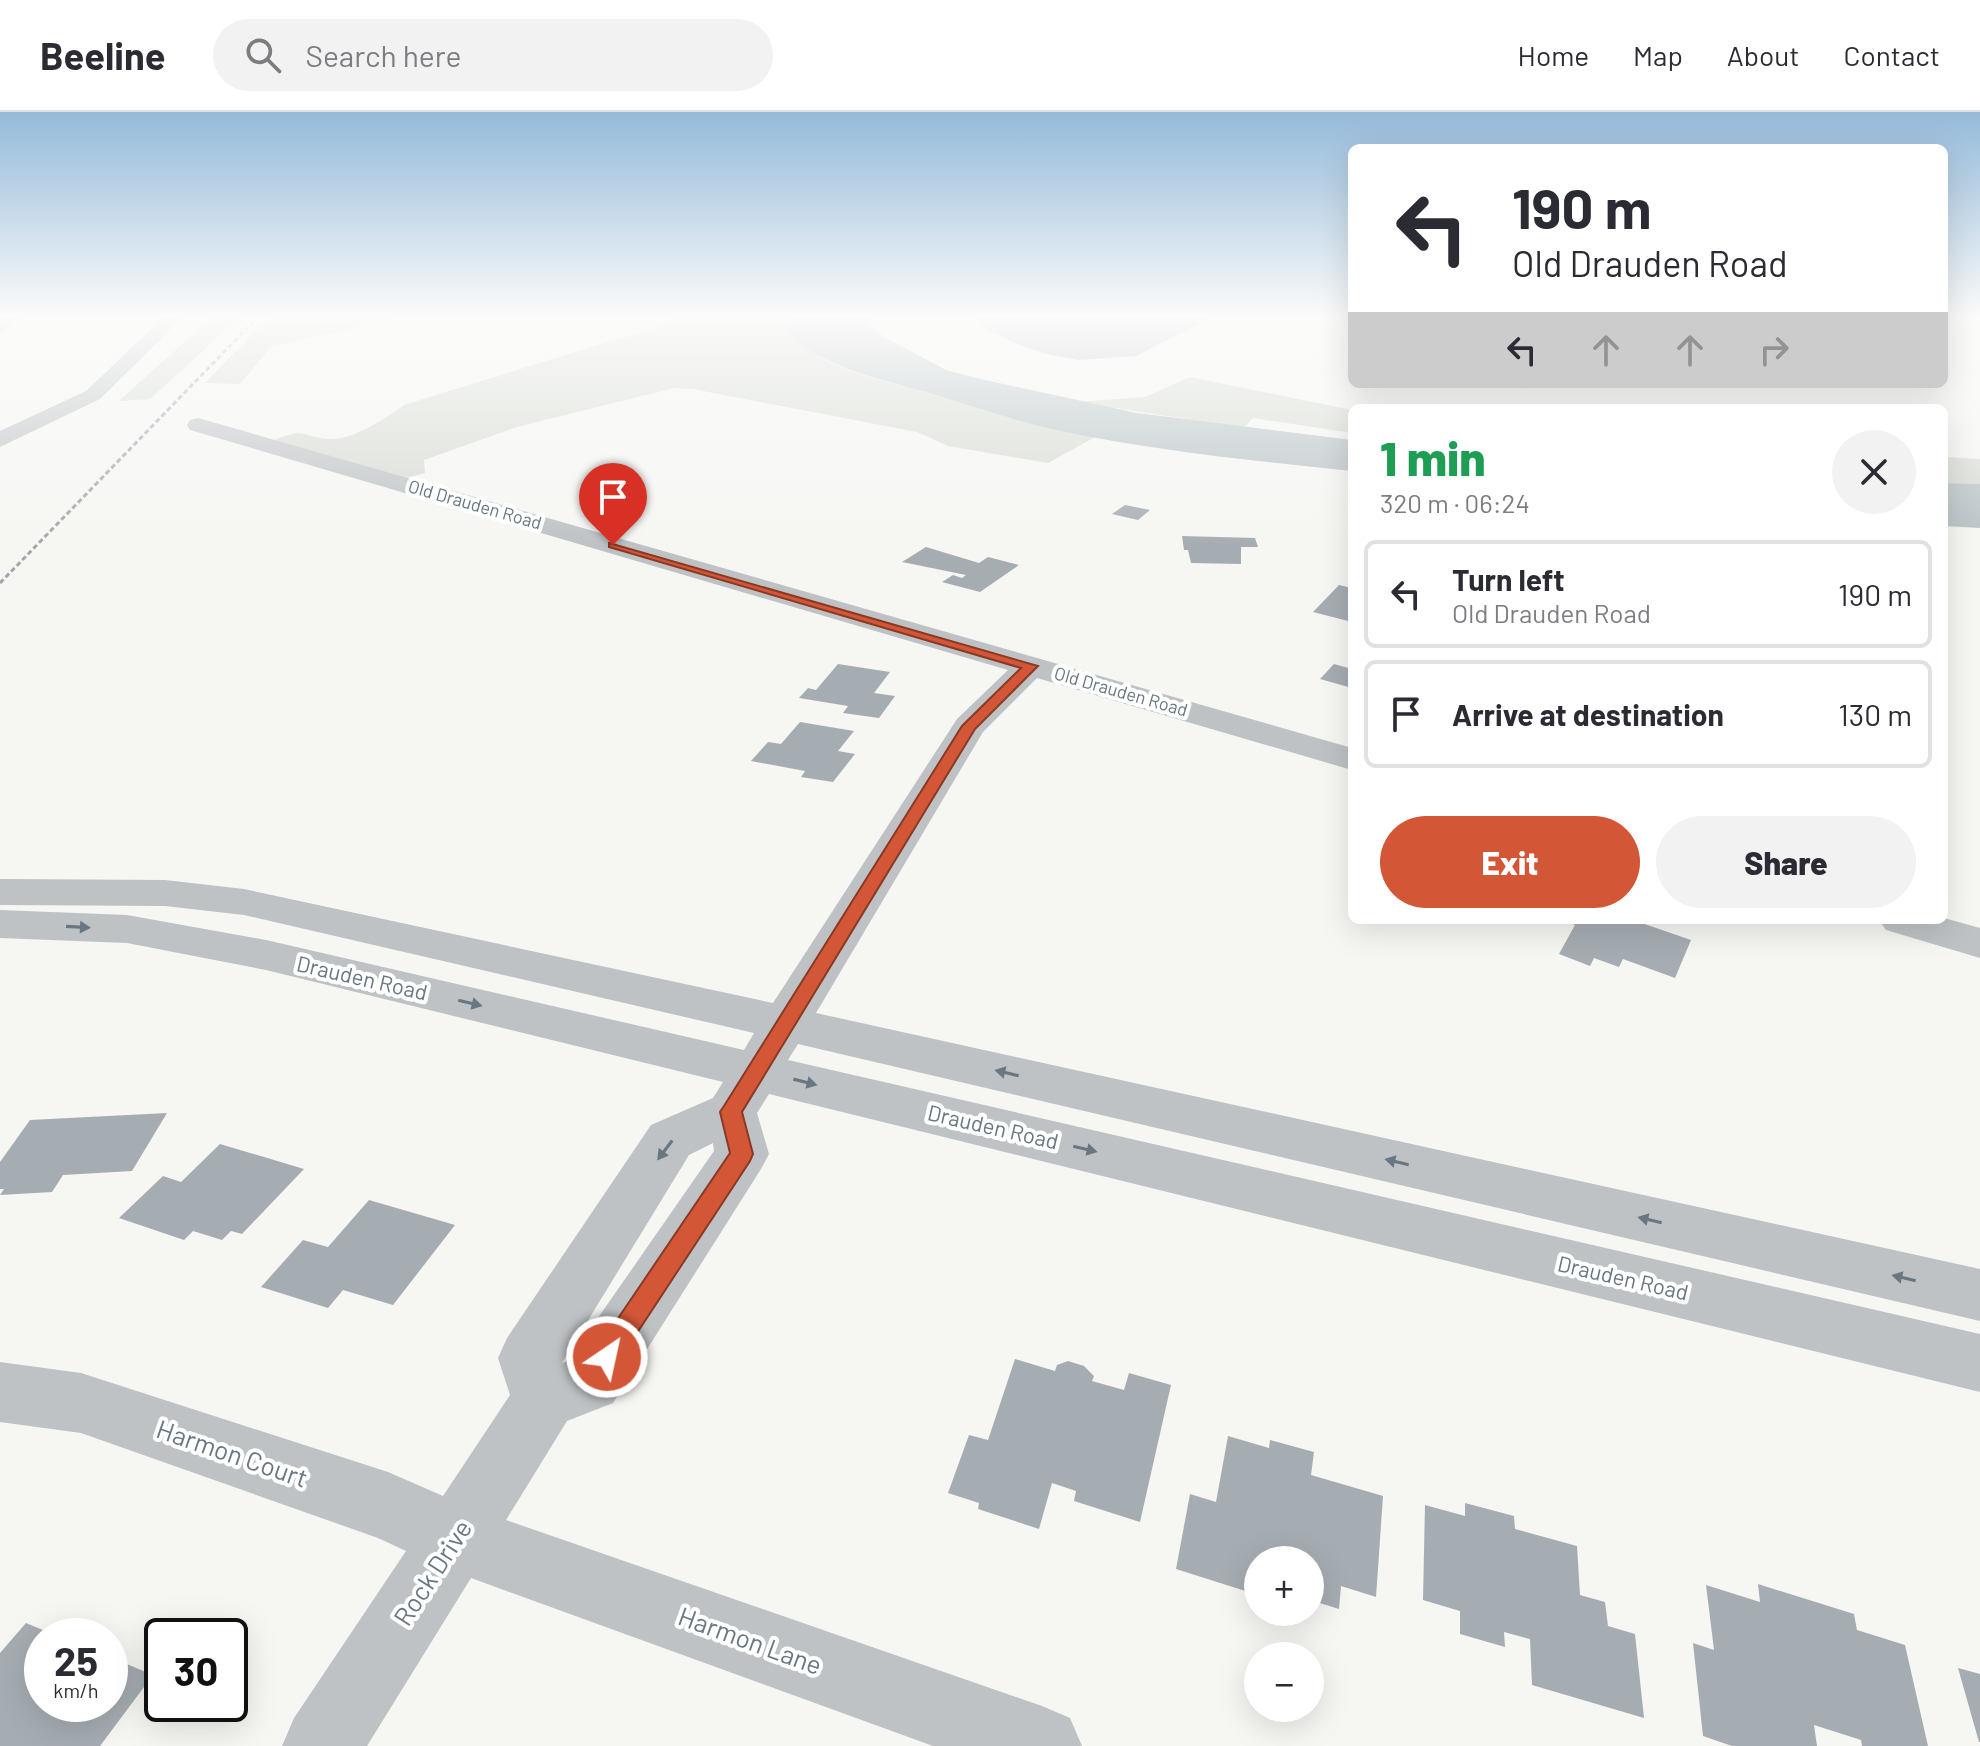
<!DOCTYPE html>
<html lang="en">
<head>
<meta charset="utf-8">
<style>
  :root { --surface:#fff; --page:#f2f2f3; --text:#2b2b33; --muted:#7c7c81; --line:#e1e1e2; --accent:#d35737 }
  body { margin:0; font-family:Barlow,sans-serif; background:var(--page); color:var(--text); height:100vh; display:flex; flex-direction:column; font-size:30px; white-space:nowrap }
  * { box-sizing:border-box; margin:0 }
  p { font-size:26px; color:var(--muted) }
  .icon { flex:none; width:44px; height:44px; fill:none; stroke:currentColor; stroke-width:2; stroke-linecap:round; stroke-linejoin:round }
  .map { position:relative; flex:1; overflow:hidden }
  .details { position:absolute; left:1348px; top:292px; width:600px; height:520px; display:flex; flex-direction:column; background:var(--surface); border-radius:12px; box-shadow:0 8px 32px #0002 }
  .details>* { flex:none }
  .banner { position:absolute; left:1348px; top:32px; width:600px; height:244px; border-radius:12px; box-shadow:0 8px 32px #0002; background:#fff; color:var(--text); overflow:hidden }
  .buttons { position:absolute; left:1244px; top:1434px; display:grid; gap:16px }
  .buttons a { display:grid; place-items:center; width:80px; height:80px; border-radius:50%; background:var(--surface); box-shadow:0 8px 32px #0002; font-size:40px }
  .speed { position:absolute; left:24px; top:1506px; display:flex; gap:16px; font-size:40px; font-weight:700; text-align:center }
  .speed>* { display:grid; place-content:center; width:104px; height:104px; border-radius:50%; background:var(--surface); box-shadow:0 8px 32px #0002; line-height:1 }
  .speed small { font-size:20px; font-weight:400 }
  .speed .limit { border:4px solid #111; border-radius:12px; background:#fff; color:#111 }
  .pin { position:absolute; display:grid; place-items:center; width:68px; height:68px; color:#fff; margin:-82px -34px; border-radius:50% 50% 50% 0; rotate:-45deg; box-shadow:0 0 8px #0007 }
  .pin .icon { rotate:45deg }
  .me { position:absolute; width:88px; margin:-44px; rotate:34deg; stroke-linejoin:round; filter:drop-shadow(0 0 6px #0008) }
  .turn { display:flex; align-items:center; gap:28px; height:168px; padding:0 32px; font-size:36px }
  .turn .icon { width:104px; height:104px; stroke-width:2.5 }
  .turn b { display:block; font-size:56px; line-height:68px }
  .lanes { display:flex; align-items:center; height:76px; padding:0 32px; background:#0003; justify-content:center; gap:40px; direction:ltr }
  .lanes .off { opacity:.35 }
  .round { display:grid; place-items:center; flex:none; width:84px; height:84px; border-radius:42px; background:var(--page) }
  .overview { display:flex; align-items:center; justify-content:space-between; height:136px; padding:0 32px }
  h1 { font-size:48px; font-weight:800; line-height:60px; color:#1e9e55 }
  .button { display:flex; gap:16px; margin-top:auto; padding:16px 32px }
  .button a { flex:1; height:92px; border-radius:48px; background:var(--accent); color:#fff; font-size:32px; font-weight:800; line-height:92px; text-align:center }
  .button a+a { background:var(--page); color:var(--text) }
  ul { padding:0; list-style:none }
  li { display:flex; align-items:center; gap:24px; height:108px; margin:0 16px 12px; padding:0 16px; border:4px solid var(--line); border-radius:12px }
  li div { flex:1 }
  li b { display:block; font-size:30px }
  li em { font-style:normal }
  header { display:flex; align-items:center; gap:48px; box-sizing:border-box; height:112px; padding:0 40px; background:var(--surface); border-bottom:2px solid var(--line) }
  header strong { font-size:38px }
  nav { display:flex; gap:44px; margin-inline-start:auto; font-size:28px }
  .search { width:560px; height:72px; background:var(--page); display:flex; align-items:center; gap:20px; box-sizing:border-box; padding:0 28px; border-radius:44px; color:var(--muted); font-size:30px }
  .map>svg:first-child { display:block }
  .green { fill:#d6dbd3 }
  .water { fill:#b7c2c5 }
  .building { fill:#a6adb2 }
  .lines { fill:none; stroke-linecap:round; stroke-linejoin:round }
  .minor { fill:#bec2c5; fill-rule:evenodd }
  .rail { stroke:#a0a6ab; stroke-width:3; stroke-dasharray:5 3; stroke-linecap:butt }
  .oneway { fill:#687782 }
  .route { fill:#d35737; stroke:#893924; stroke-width:2 }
  .labels { text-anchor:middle; stroke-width:8; stroke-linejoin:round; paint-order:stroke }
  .far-street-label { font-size:18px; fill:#687782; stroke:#fff }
  .street-label { font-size:22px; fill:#687782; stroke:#fff }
  .near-street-label { font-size:26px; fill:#687782; stroke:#fff }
</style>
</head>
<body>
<header>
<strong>Beeline</strong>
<div class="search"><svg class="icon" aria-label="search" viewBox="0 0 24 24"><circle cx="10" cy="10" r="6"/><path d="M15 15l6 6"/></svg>Search here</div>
<nav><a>Home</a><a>Map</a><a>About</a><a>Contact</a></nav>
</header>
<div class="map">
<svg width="1980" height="1634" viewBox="0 0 1980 1634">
  <rect width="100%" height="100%" fill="#f6f6f3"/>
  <g class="green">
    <path d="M211,206H239L150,287L119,289Z"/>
    <path d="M268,206H398L271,235L240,272L205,271Z"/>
    <path d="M669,206H789L784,216C819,258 879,266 929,281C984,299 1039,316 1097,324L1048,351L948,334L917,320L693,277L674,276L517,315L424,348L425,361L406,366L274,328C307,315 298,324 329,327C352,329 386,306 404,293L653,216Z"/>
    <path d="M1190,265L1352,298V321L1253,306L1243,316L1079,290L1145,285Z"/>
    <path d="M1944,345L1980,347V372L1944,371Z"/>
  </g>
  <g class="water">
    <path d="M789,206H871L869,212L884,225L946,258L985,268L1137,301L1352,328V359C1255,349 1156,339 1061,319C1015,309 971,294 926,280C877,266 825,256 786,221L784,216Z"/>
    <path d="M976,206H1210L1136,244L1079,248L1046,242L1012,230L978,211Z"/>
    <path d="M1944,371L1980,372V416L1944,414Z"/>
  </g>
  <g class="building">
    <path d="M1125,393L1150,398L1138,408L1112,402Z"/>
    <path d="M1182,424L1255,426L1258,435H1241V452L1191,451L1188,438H1184Z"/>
    <path d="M926,435L979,451L988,445L1019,453L980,480L942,470L953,463L962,466L966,463L902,450Z"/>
    <path d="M1339,473L1352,476V510L1313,500Z"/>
    <path d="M838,552L890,560L874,581L895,584L879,606L843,601L848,594L799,586L808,576L816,578Z"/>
    <path d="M1334,552L1352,557V576L1320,567Z"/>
    <path d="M800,610L854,619L838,639L855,642L833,670L801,665L805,659L751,649L768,630L781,632Z"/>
    <path d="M1562,808H1633L1691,828L1675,866L1623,847L1619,855L1594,846L1590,854L1559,842L1575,813Z"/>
    <path d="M167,1001L132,1059L63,1063L52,1080L0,1083L4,1077H0V1050L30,1008Z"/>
    <path d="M220,1032L304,1057L242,1122L231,1119L222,1128L193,1119L184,1128L119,1106L163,1064L181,1070Z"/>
    <path d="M369,1088L455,1113L393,1193L343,1178L328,1196L261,1175L303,1128L328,1135Z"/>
    <path d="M1015,1247L1055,1259L1057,1253L1068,1249L1084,1254L1094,1264L1092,1269L1124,1278L1129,1261L1171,1273L1140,1410L1074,1389L1076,1379L1052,1371L1039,1417L978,1397L979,1391L948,1381L969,1323L988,1328Z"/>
    <path d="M1228,1324L1269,1336L1270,1328L1314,1340L1311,1363L1383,1384L1376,1485L1341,1474L1339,1497L1310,1488V1448H1258V1483L1176,1457L1190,1382L1216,1390Z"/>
    <path d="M1465,1391L1514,1404L1515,1417L1577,1434L1580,1483L1605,1490L1608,1514L1635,1522L1644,1606L1532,1573L1530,1527L1504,1520L1505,1535L1460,1522V1499L1423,1488L1425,1393L1465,1404Z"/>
    <path d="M1758,1472L1854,1502L1857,1518L1905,1533L1928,1634H1862L1861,1628L1814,1613L1817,1634H1732L1703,1624L1693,1531L1714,1538L1706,1473L1760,1490Z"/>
    <path d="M26,1511L57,1524H42V1592H110V1545L153,1563L100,1634H0V1541Z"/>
    <path d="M1958,1556L1980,1562V1630H1979Z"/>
  </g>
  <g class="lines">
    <g class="minor">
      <path d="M2,206H23L0,220Z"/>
      <path d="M163,206H182L100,287L0,335V319L86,279Z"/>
      <path d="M198,306L1352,636V658L1037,566L983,620L816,901L1980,1157V1209L798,932L788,948L1980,1222V1280L769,982L757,1001L769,1042L761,1057L613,1291L567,1309L506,1408L1042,1594L1070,1606L1082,1634H933L471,1466L367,1634H282L294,1606L406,1439L378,1426L81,1321L0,1310V1250L81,1261L388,1360L443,1384L510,1283L498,1246L507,1226L651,1013L713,986L723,970L266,858L127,831L0,826V798L127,803L266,828L744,938L754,921L244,803L165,794L0,793V767L165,768L244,777L773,891L957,607L1008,558L190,318L187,313L190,308ZM713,1031L714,1039L568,1249L562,1251L689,1043Z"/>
      <path d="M1944,806L1980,816V846L1886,818L1879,808Z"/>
    </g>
    <path class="rail" d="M0,471L257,206"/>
  </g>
  <defs><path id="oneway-solid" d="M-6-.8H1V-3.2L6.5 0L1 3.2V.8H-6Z" transform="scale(2)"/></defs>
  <g class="oneway">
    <use href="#oneway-solid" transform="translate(78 815) rotate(3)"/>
    <use href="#oneway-solid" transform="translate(470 891) rotate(13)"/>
    <use href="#oneway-solid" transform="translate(1007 961) rotate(-167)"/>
    <use href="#oneway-solid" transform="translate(805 970) rotate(14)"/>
    <use href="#oneway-solid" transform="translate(1085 1037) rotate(13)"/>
    <use href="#oneway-solid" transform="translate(665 1038) rotate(127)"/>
    <use href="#oneway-solid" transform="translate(1397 1050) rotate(-167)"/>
    <use href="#oneway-solid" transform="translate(1650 1108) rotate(-167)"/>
    <use href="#oneway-solid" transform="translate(1904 1166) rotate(-167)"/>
  </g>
  <linearGradient id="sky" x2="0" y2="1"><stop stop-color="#94bada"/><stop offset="0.47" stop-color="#fbfbfa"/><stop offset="1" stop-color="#fbfbfa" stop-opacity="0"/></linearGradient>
  <rect width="1980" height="435" fill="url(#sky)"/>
  <path class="route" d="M609,431L1038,554L975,617L742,1000L753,1042L750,1049L616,1253L607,1257L598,1253L594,1245L598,1236L730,1041L720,1000L724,994L962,614L1021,556L609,435Z"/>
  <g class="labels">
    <g class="far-street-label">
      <text transform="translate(475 393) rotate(16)" y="6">Old Drauden Road</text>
      <text transform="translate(1121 580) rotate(16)" y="6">Old Drauden Road</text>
    </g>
    <g class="street-label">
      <text transform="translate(362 866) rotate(13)" y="8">Drauden Road</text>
      <text transform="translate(993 1015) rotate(13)" y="8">Drauden Road</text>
      <text transform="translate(1623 1166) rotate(13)" y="8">Drauden Road</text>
    </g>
    <g class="near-street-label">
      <text transform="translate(232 1342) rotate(19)" y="9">Harmon Court</text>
      <text transform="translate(433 1461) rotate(-57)" y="9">Rock Drive</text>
      <text transform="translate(750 1529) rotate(20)" y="9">Harmon Lane</text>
    </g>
  </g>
</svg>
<div class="buttons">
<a>+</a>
<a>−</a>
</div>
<div class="speed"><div>25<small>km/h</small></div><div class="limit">30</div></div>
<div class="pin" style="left:613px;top:433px;background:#d93025"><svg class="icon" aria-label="arrive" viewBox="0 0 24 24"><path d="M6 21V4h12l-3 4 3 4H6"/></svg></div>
<svg class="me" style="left:607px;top:1245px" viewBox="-20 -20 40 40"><circle r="17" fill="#d35737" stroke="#fff" stroke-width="3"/><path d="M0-11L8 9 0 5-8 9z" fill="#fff"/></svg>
<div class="banner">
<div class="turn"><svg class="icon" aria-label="left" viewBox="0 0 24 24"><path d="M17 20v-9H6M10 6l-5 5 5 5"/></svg><div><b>190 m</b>Old Drauden Road</div></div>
<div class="lanes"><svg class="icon" aria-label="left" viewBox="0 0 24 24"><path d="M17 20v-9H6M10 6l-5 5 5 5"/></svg><svg class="icon off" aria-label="ahead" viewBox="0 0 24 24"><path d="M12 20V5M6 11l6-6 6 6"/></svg><svg class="icon off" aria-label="ahead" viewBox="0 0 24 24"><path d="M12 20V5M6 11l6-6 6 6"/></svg><svg class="icon off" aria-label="right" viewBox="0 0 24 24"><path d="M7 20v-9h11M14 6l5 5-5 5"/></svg></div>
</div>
<section class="details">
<div class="overview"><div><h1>1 min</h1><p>320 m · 06:24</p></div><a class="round"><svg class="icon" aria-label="close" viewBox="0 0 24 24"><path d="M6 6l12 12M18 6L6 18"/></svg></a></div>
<ul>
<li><svg class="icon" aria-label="left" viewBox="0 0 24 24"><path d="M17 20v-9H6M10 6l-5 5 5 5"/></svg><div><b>Turn left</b><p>Old Drauden Road</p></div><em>190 m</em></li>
<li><svg class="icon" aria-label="arrive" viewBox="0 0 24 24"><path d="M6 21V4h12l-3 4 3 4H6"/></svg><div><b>Arrive at destination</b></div><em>130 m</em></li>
</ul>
<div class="button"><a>Exit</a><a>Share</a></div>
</section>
</div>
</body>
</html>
